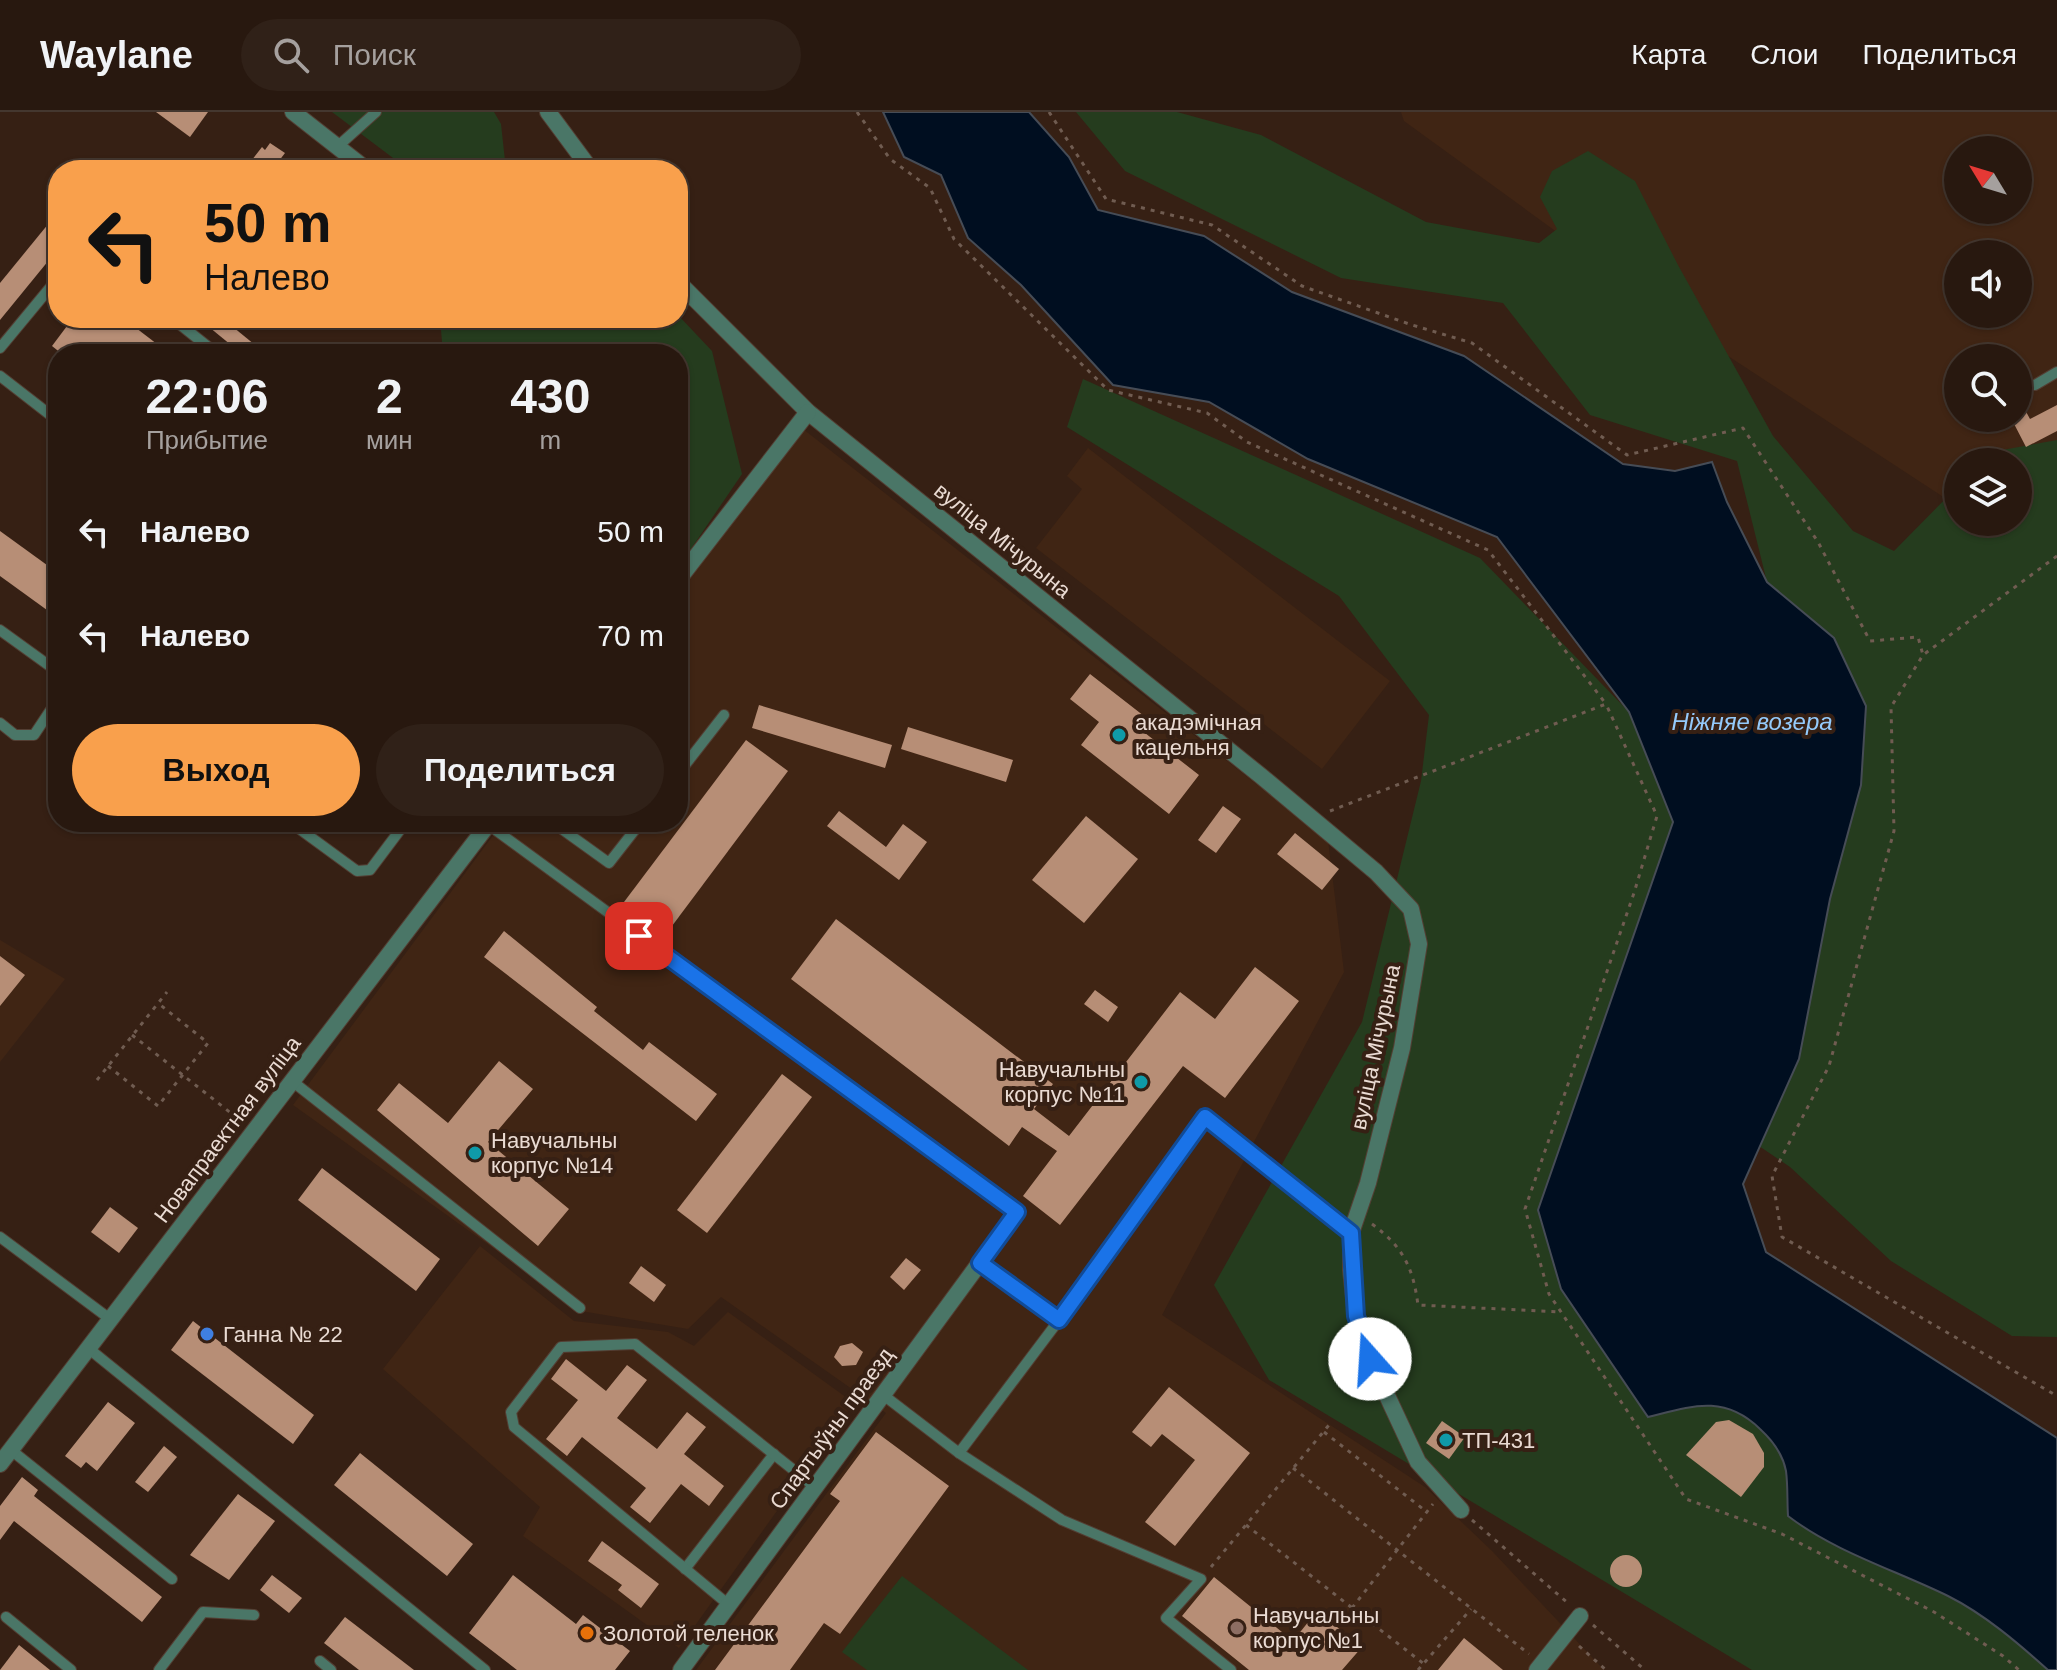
<!DOCTYPE html>
<html lang="ru">
<head>
<meta charset="utf-8">
<style>
  :root { --surface:#28180f; --page:#302118; --text:#f1f3f6; --muted:#a5a09e; --line:#44372f; --accent:#f9a04c }
  body { margin:0; font-family:Helvetica,sans-serif; background:var(--page); color:var(--text); height:100vh; display:flex; flex-direction:column; font-size:30px; white-space:nowrap }
  * { box-sizing:border-box; margin:0 }
  p { font-size:26px; color:var(--muted) }
  .icon { flex:none; width:44px; height:44px; fill:none; stroke:currentColor; stroke-width:2; stroke-linecap:round; stroke-linejoin:round }
  .map { position:relative; flex:1; overflow:hidden }
  .sheet { position:absolute; left:48px; top:232px; width:640px; height:488px; display:flex; flex-direction:column; background:var(--surface); border-radius:32px; box-shadow:0 2px 6px #0004,0 0 0 2px var(--line) }
  .sheet>* { flex:none }
  .top-card { position:absolute; left:48px; top:48px; width:640px; height:168px; border-radius:32px; box-shadow:0 2px 6px #0004,0 0 0 2px var(--line); background:#f9a04c; color:#111; overflow:hidden }
  .needle { width:52px; rotate:308deg }
  .fabs { position:absolute; left:1944px; top:24px; display:grid; gap:16px }
  .fabs a { display:grid; place-items:center; width:88px; height:88px; border-radius:50%; background:var(--surface); box-shadow:0 2px 6px #0004,0 0 0 2px var(--line); font-size:40px }
  .pin { position:absolute; display:grid; place-items:center; width:68px; height:68px; color:#fff; margin:-34px; border-radius:16px; box-shadow:0 4px 12px #0006 }
  .me { position:absolute; width:88px; margin:-44px; rotate:341deg; stroke-linejoin:round; filter:drop-shadow(0 0 6px #0008) }
  .turn { display:flex; align-items:center; gap:28px; height:168px; padding:0 24px; font-size:36px }
  .turn .icon { width:104px; height:104px; stroke-width:2.5 }
  .turn b { display:block; font-size:56px; line-height:68px }
  .eta { display:flex; justify-content:space-evenly; align-items:center; height:136px; text-align:center }
  .eta b { font-size:48px; font-weight:600; line-height:56px }
  .primary-button { display:flex; gap:16px; margin-top:auto; padding:16px 24px }
  .primary-button a { flex:1; height:92px; border-radius:48px; background:var(--accent); color:#111; font-size:32px; font-weight:600; line-height:92px; text-align:center }
  .primary-button a+a { background:var(--page); color:var(--text) }
  ul { padding:0; list-style:none }
  li { display:flex; align-items:center; gap:24px; height:104px; padding:0 24px }
  li div { flex:1 }
  li b { display:block; font-size:30px }
  li em { font-style:normal }
  header { display:flex; align-items:center; gap:48px; box-sizing:border-box; height:112px; padding:0 40px; background:var(--surface); border-bottom:2px solid var(--line) }
  header strong { font-size:38px }
  nav { display:flex; gap:44px; margin-inline-start:auto; font-size:28px }
  .search { width:560px; height:72px; background:var(--page); display:flex; align-items:center; gap:20px; box-sizing:border-box; padding:0 28px; border-radius:44px; color:var(--muted); font-size:30px }
  .map>svg:first-child { display:block }
  .built { fill:#402514; fill-rule:evenodd }
  .green { fill:#253c1e }
  .water { fill:#000e20; stroke:#464c56; stroke-width:2 }
  .building { fill:#b78e76 }
  .lines { fill:none; stroke-linecap:round; stroke-linejoin:round }
  .lane-casing { stroke:#533e33; stroke-width:12 }
  .street-casing { stroke:#533e33; stroke-width:18 }
  .path { stroke:#705c51; stroke-width:3; stroke-dasharray:4 6; stroke-linecap:butt }
  .lane { stroke:#4a7667; stroke-width:10 }
  .street { stroke:#4a7667; stroke-width:16 }
  .route-casing { stroke:#114b97; stroke-width:20 }
  .route { stroke:#1a73e8; stroke-width:14 }
  .culture-dot { fill:#0f9aa8; stroke:#362014; stroke-width:3 }
  .shop-dot { fill:#3f7fe0; stroke:#362014; stroke-width:3 }
  .education-dot { fill:#8d6e63; stroke:#362014; stroke-width:3 }
  .food-dot { fill:#e8710a; stroke:#362014; stroke-width:3 }
  .labels { text-anchor:middle; stroke-width:8; stroke-linejoin:round; paint-order:stroke }
  .street-label { font-size:22px; fill:#eadbd3; stroke:#362014 }
  .poi-label { font-size:22px; fill:#eadbd3; stroke:#362014; text-anchor:start }
  .water-label { font-size:24px; font-style:italic; fill:#94cafb; stroke:#362014 }
</style>
</head>
<body>
<header>
<strong>Waylane</strong>
<div class="search"><svg class="icon" aria-label="search" viewBox="0 0 24 24"><circle cx="10" cy="10" r="6"/><path d="M15 15l6 6"/></svg>Поиск</div>
<nav><a>Карта</a><a>Слои</a><a>Поделиться</a></nav>
</header>
<div class="map">
<svg width="2057" height="1558" viewBox="0 0 2057 1558">
  <rect width="100%" height="100%" fill="#362014"/>
  <g class="built">
    <path d="M1401,0H2057V379L2018,350H1958V389L1951,390L1722,240L1404,9ZM1958,38H2018V98H1958ZM1958,142H2018V202H1958ZM1958,246H2018V306H1958Z"/>
    <path d="M803,317L1328,728L1344,860L1162,1203L1425,1375L1492,1439L1604,1558H696L886,1301L721,1185L688,1217L581,1199L293,993L503,710H678V481Z"/>
    <path d="M1088,336L1390,569L1322,657L1036,436L1082,377L1067,364Z"/>
    <path d="M0,828L65,867L0,950Z"/>
    <path d="M480,1134L574,1209L668,1220L694,1234L728,1200L854,1291L679,1536L523,1424L540,1395L383,1257Z"/>
  </g>
  <g class="green">
    <path d="M332,0H494L501,12L506,58H409Z"/>
    <path d="M1076,0H1177L1261,23L1426,110L1539,131L1557,117L1540,85L1552,59L1588,39L1635,69L1678,153L1773,324L1853,419L1894,439L1958,374V410H2018V350H1981L1991,340L2057,328V1225L2012,1224L1891,1149L1790,1055L1759,1034L1799,947L1830,787L1861,673L1834,526L1767,470L1737,349L1590,303L1503,191L1341,166L1125,59Z"/>
    <path d="M678,203L712,239L742,362L678,456V242H443L440,206H678Z"/>
    <path d="M1083,267L1480,446L1629,600L1673,709L1538,1098L1648,1304C1692,1294 1724,1282 1760,1317C1772,1328 1783,1343 1786,1360C1788,1374 1787,1389 1788,1404C1835,1440 1895,1458 1948,1484C1984,1502 2018,1531 2048,1558H1752L1269,1268L1214,1173L1362,910L1421,669L1429,603L1339,484L1067,315Z"/>
    <path d="M902,1464L1028,1558H867L842,1540Z"/>
  </g>
  <path class="water" d="M883,0H1029L1069,45L1098,98L1204,124L1292,180L1464,244L1623,352L1675,359L1712,350L1727,390L1767,470L1834,526L1866,594L1861,673L1830,787L1799,947L1743,1072L1766,1140L2057,1326V1558H2048C2018,1531 1984,1502 1948,1484C1895,1458 1835,1440 1788,1404C1787,1389 1788,1374 1786,1359C1783,1343 1772,1328 1760,1317C1724,1282 1692,1294 1648,1305L1561,1177L1538,1098L1673,710L1629,600L1497,425L1308,347L1209,290L1113,273L1021,173L968,126L941,63L904,45Z"/>
  <g class="building">
    <path d="M156,0H208L190,25Z"/>
    <path d="M270,31L285,41L272,58H244L262,35L265,38Z"/>
    <path d="M58,100V137L0,208V171Z"/>
    <path d="M73,206H123L170,242H62L52,234Z"/>
    <path d="M198,206H222L266,242H242Z"/>
    <path d="M2018,285L2030,307L2057,293V319L2026,335L2011,306H2018Z"/>
    <path d="M0,419L58,461V506L0,464Z"/>
    <path d="M1090,562L1144,604L1136,614L1199,663L1169,702L1081,633L1099,610L1070,587Z"/>
    <path d="M759,593L892,633L885,656L752,616Z"/>
    <path d="M908,615L1013,648L1006,670L901,637Z"/>
    <path d="M746,628L788,659L666,822L624,790Z"/>
    <path d="M1223,694L1241,707L1216,741L1198,728Z"/>
    <path d="M839,699L886,735L903,712L927,730L899,768L827,714Z"/>
    <path d="M1086,704L1138,747L1084,811L1032,768Z"/>
    <path d="M1295,721L1339,757L1322,778L1277,742Z"/>
    <path d="M836,807L1053,972L1034,997L1069,1024L1180,880L1215,907L1255,855L1299,889L1225,986L1183,954L1060,1113L1023,1084L1057,1039L1022,1015L1009,1034L791,867Z"/>
    <path d="M504,819L597,895L594,899L643,938L649,930L717,982L696,1009L484,845Z"/>
    <path d="M0,844L25,863L0,894Z"/>
    <path d="M1095,878L1118,895L1108,910L1084,892Z"/>
    <path d="M499,949L533,977L488,1030L569,1097L538,1134L377,998L399,971L448,1011Z"/>
    <path d="M782,962L812,985L707,1121L677,1098Z"/>
    <path d="M322,1056L440,1147L416,1179L298,1088Z"/>
    <path d="M110,1095L138,1116L119,1141L91,1120Z"/>
    <path d="M906,1146L921,1158L904,1178L890,1165Z"/>
    <path d="M641,1154L666,1173L654,1190L629,1171Z"/>
    <path d="M193,1209L314,1303L293,1332L171,1238Z"/>
    <path d="M852,1231L863,1240L856,1253L842,1254L834,1245L840,1234Z"/>
    <path d="M566,1247L606,1279L627,1253L647,1268L617,1306L657,1337L687,1300L706,1315L684,1342L724,1374L709,1394L681,1372L650,1411L630,1395L646,1376L582,1325L567,1344L546,1327L578,1288L551,1267Z"/>
    <path d="M1169,1275L1250,1341L1175,1434L1145,1410L1195,1348L1162,1322L1151,1335L1132,1320Z"/>
    <path d="M108,1290L135,1311L97,1359L86,1350L81,1356L65,1344Z"/>
    <path d="M1729,1308L1753,1322L1764,1341V1355L1741,1385L1686,1343L1716,1310Z"/>
    <path d="M1442,1309L1465,1325L1449,1347L1426,1331Z"/>
    <path d="M876,1320L949,1374L840,1522L824,1511L790,1558H715L840,1389L830,1382Z"/>
    <path d="M164,1334L177,1345L148,1380L135,1370Z"/>
    <path d="M360,1341L473,1432L447,1464L334,1373Z"/>
    <path d="M22,1365L38,1378L34,1384L162,1485L142,1510L14,1409L0,1428V1394Z"/>
    <path d="M238,1382L275,1409L229,1468L190,1443Z"/>
    <path d="M602,1429L659,1472L641,1496L618,1478L622,1473L588,1449Z"/>
    <circle cx="1626" cy="1459" r="16"/>
    <path d="M272,1463L302,1486L289,1501L260,1478Z"/>
    <path d="M513,1463L576,1512L583,1503L630,1539L615,1558H517L469,1521Z"/>
    <path d="M1214,1465L1293,1529L1317,1499L1362,1535L1342,1558H1249L1182,1504Z"/>
    <path d="M345,1505L414,1558H359L324,1531Z"/>
    <path d="M1464,1526L1503,1558H1438Z"/>
    <path d="M19,1533L50,1558H0Z"/>
  </g>
  <g class="lines">
    <defs>
      <g id="lane">
        <path d="M337,35L376,0"/>
        <path d="M172,206L217,242"/>
        <path d="M0,236L58,166"/>
        <path d="M0,264L58,309"/>
        <path d="M2035,273L2057,260"/>
        <path d="M0,518L58,560"/>
        <path d="M0,611L15,623H34L58,587"/>
        <path d="M678,662L724,603"/>
        <path d="M290,710L357,759L370,758L406,710"/>
        <path d="M552,710L609,751L641,710"/>
        <path d="M486,711L1017,1100"/>
        <path d="M292,969L580,1196"/>
        <path d="M0,1125L110,1207"/>
        <path d="M980,1151L1059,1208L1205,1005L1351,1121"/>
        <path d="M88,1236L485,1558"/>
        <path d="M882,1282L959,1341L1059,1208"/>
        <path d="M11,1338L172,1467"/>
        <path d="M959,1341L1062,1408L1201,1467L1166,1506L1231,1558"/>
        <path d="M685,1457L774,1342"/>
        <path d="M729,1493L514,1315L511,1300L561,1235L635,1232L815,1375"/>
        <path d="M6,1505L71,1558"/>
        <path d="M320,1549L331,1558"/>
        <path d="M159,1558L203,1500L254,1503"/>
      </g>
      <g id="street">
        <path d="M293,0L367,58"/>
        <path d="M548,0L591,58"/>
        <path d="M678,170L808,300L1261,664L1376,760L1411,797L1419,832L1410,887L1402,936L1368,1071L1351,1121V1158L1356,1204L1370,1247L1418,1350L1461,1398"/>
        <path d="M678,468L808,300"/>
        <path d="M0,1352L490,710"/>
        <path d="M681,1558L1017,1100"/>
        <path d="M1537,1558L1580,1504"/>
      </g>
    </defs>
    <use href="#lane" class="lane-casing"/>
    <use href="#street" class="street-casing"/>
    <g class="path">
      <path d="M857,0L890,47L930,76L954,127L1108,278L1207,301L1247,330L1488,438L1606,592"/>
      <path d="M1049,0L1106,87L1212,113L1302,174L1409,212L1472,231L1627,343L1743,316L1818,430L1870,529L1918,525L1923,543"/>
      <path d="M2057,444L1923,543L1891,595L1894,719L1829,954L1772,1064L1782,1125L2057,1284"/>
      <path d="M1330,699L1606,592L1657,704L1634,781L1525,1097L1549,1182L1686,1387L1782,1422L1934,1500L2003,1544L2019,1558"/>
      <path d="M132,923L241,1009"/>
      <path d="M108,954L158,994L208,931L158,891"/>
      <path d="M97,968L167,880"/>
      <path d="M1372,1112C1403,1135 1413,1155 1418,1193L1560,1200"/>
      <path d="M1324,1320L1427,1400"/>
      <path d="M1293,1356L1529,1542"/>
      <path d="M1472,1408L1569,1492"/>
      <path d="M1246,1413L1424,1552"/>
      <path d="M1211,1455L1329,1313"/>
      <path d="M1352,1496L1433,1392"/>
      <path d="M1593,1513L1645,1558"/>
      <path d="M1579,1534L1606,1558"/>
      <path d="M1418,1558L1471,1497"/>
    </g>
    <use href="#lane" class="lane"/>
    <use href="#street" class="street"/>
  </g>
  <g class="lines">
    <defs>
      <path id="route" d="M639,824L1017,1100L980,1151L1059,1208L1205,1005L1351,1121L1356,1204L1370,1247"/>
    </defs>
    <use href="#route" class="route-casing"/>
    <use href="#route" class="route"/>
  </g>
  <g class="culture-dot">
    <circle cx="1119" cy="623" r="8"/>
    <circle cx="1141" cy="970" r="8"/>
    <circle cx="475" cy="1041" r="8"/>
    <circle cx="1446" cy="1328" r="8"/>
  </g>
  <circle class="shop-dot" cx="207" cy="1222" r="8"/>
  <circle class="education-dot" cx="1237" cy="1516" r="8"/>
  <circle class="food-dot" cx="587" cy="1521" r="8"/>
  <g class="labels">
    <g class="street-label">
      <text transform="translate(1003 428) rotate(39)" y="8">вуліца Мічурына</text>
      <text transform="translate(1375 935) rotate(-78)" y="8">вуліца Мічурына</text>
      <text transform="translate(227 1017) rotate(-53)" y="8">Новапраектная вуліца</text>
      <text transform="translate(831 1316) rotate(-54)" y="8">Спартыўны праезд</text>
    </g>
    <g class="poi-label">
      <text x="1135" y="618">акадэмічная<tspan x="1135" dy="25">кацельня</tspan></text>
      <text x="1125" y="965" text-anchor="end">Навучальны<tspan x="1125" dy="25">корпус №11</tspan></text>
      <text x="491" y="1036">Навучальны<tspan x="491" dy="25">корпус №14</tspan></text>
      <text x="223" y="1230">Ганна № 22</text>
      <text x="1462" y="1336">ТП-431</text>
      <text x="1253" y="1511">Навучальны<tspan x="1253" dy="25">корпус №1</tspan></text>
      <text x="603" y="1529">Золотой теленок</text>
    </g>
    <g class="water-label">
      <text x="1752" y="618">Ніжняе возера</text>
    </g>
  </g>
</svg>
<div class="fabs">
<a><svg class="needle" viewBox="-14 -14 28 28"><path d="M0-13l5 13h-10z" fill="#e53935"/><path d="M0 13l5-13h-10z" fill="#a5a09e"/></svg></a>
<a><svg class="icon" aria-label="sound" viewBox="0 0 24 24"><path d="M4 9h4l5-4v14l-5-4H4zM17 9q2 3 0 6"/></svg></a>
<a><svg class="icon" aria-label="search" viewBox="0 0 24 24"><circle cx="10" cy="10" r="6"/><path d="M15 15l6 6"/></svg></a>
<a><svg class="icon" aria-label="layers" viewBox="0 0 24 24"><path d="M12 4l9 5-9 5-9-5zM3 14l9 5 9-5"/></svg></a>
</div>
<div class="pin" style="left:639px;top:824px;background:#d93025"><svg class="icon" aria-label="arrive" viewBox="0 0 24 24"><path d="M6 21V4h12l-3 4 3 4H6"/></svg></div>
<svg class="me" style="left:1370px;top:1247px" viewBox="-20 -20 40 40"><circle r="19" fill="#fff"/><path d="M0-13L10 11 0 6-10 11z" fill="#1a73e8"/></svg>
<div class="top-card">
<div class="turn"><svg class="icon" aria-label="left" viewBox="0 0 24 24"><path d="M17 20v-9H6M10 6l-5 5 5 5"/></svg><div><b>50 m</b>Налево</div></div>
</div>
<section class="sheet">
<div class="eta">
<div><b>22:06</b><p>Прибытие</p></div>
<div><b>2</b><p>мин</p></div>
<div><b>430</b><p>m</p></div>
</div>
<ul>
<li><svg class="icon" aria-label="left" viewBox="0 0 24 24"><path d="M17 20v-9H6M10 6l-5 5 5 5"/></svg><div><b>Налево</b></div><em>50 m</em></li>
<li><svg class="icon" aria-label="left" viewBox="0 0 24 24"><path d="M17 20v-9H6M10 6l-5 5 5 5"/></svg><div><b>Налево</b></div><em>70 m</em></li>
</ul>
<div class="primary-button"><a>Выход</a><a>Поделиться</a></div>
</section>
</div>
</body>
</html>
